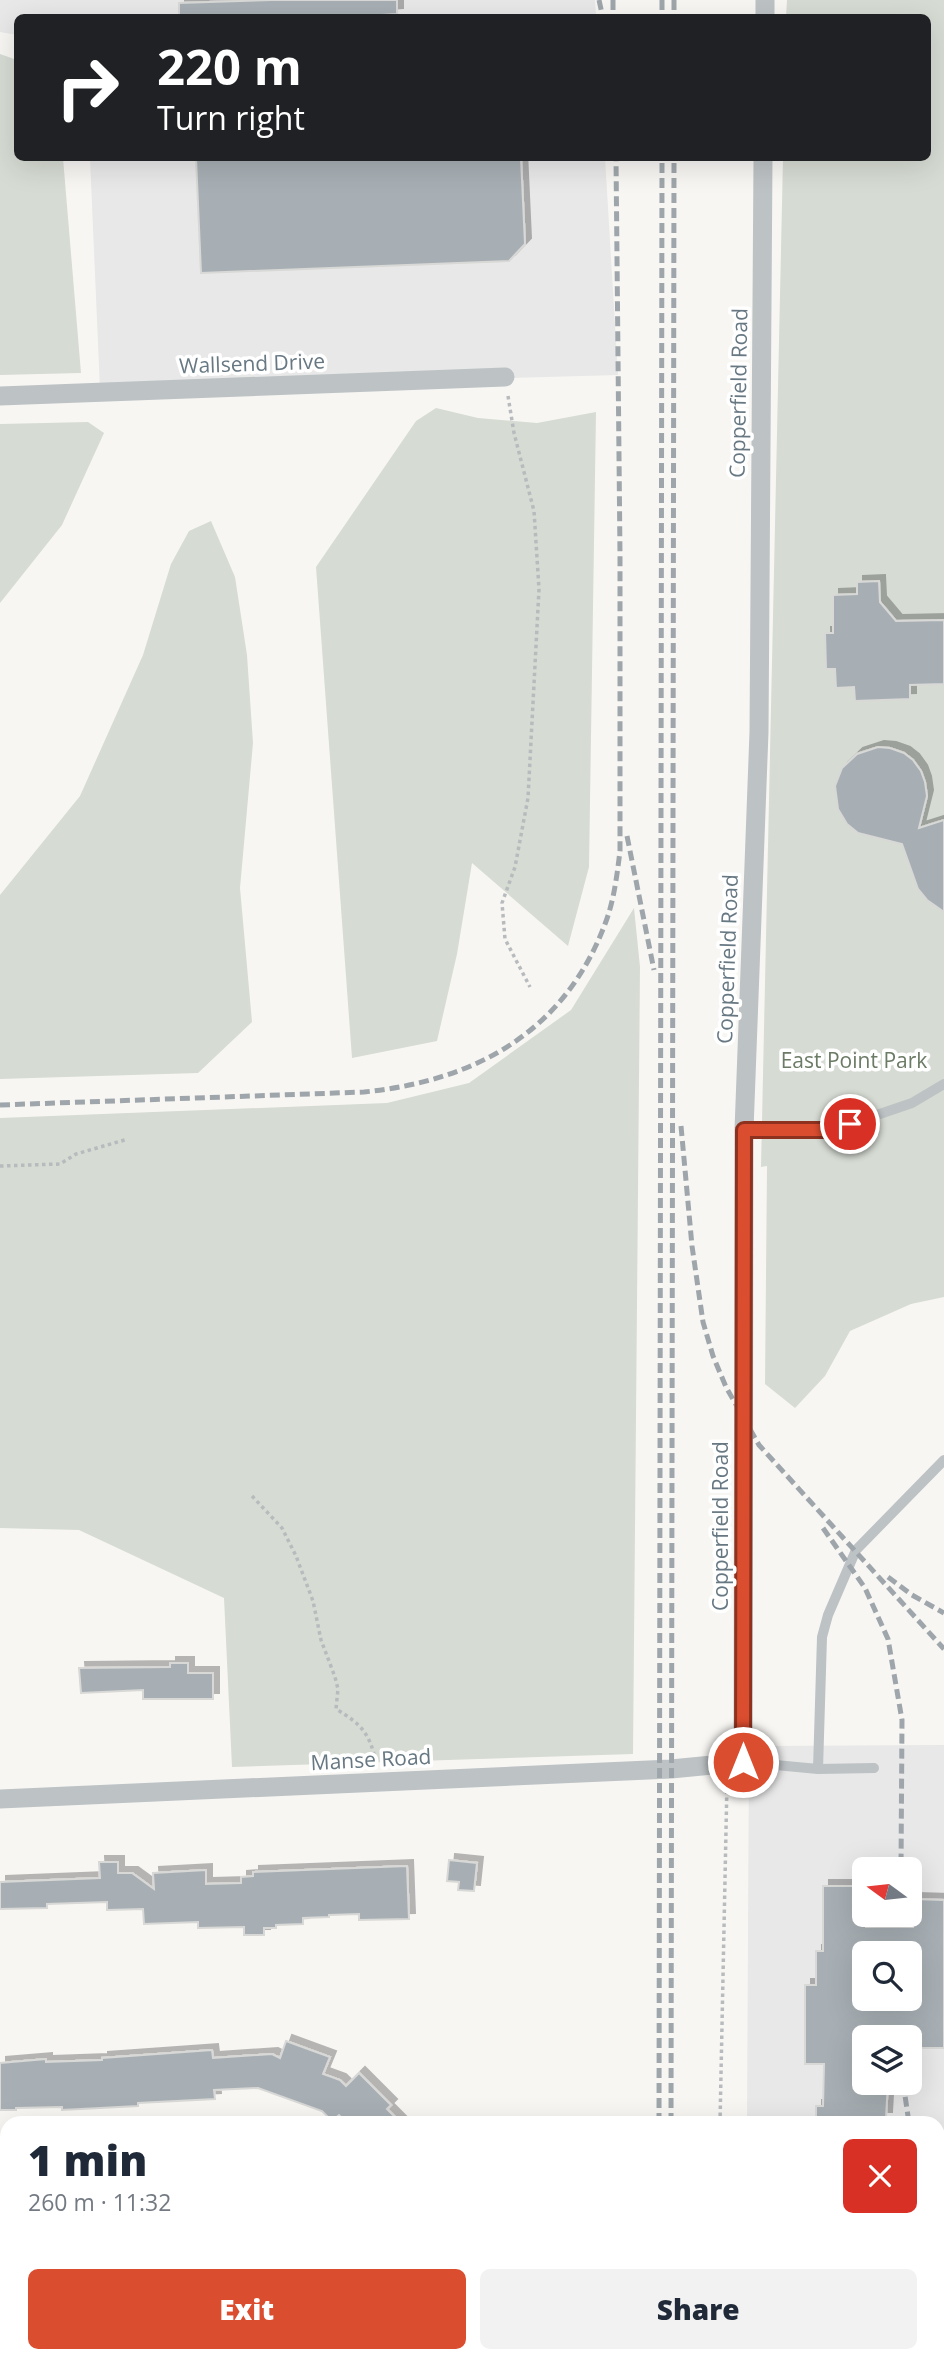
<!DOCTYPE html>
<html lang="en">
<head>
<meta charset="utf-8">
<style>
  :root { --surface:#fff; --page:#f2f2f3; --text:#1f2937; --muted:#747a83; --accent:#db4d2f }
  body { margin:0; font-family:"Open Sans",sans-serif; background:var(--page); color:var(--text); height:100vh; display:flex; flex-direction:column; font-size:26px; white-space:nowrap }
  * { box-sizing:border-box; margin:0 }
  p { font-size:23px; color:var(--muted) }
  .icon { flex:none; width:38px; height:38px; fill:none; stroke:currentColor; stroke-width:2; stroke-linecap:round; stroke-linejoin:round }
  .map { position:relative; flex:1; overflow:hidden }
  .details { position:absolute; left:0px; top:2116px; width:945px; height:247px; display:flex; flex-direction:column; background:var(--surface); border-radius:21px 21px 0 0; box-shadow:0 7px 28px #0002 }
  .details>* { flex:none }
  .top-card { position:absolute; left:14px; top:14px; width:917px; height:147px; border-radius:10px; box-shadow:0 7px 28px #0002; background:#202124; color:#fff; overflow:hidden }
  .needle { width:46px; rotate:285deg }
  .buttons { position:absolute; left:852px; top:1857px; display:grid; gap:14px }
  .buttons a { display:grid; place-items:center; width:70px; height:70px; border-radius:10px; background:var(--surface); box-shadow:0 7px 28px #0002; font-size:35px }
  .pin { position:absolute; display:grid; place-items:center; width:60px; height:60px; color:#fff; margin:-30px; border:4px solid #fff; border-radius:50%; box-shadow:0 2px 7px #0007 }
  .me { position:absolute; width:77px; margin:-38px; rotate:0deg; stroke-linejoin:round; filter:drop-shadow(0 0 5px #0008) }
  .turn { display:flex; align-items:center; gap:24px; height:147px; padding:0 28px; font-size:32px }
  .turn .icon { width:91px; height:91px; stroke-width:2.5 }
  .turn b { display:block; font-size:49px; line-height:60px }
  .round { display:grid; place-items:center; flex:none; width:74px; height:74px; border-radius:10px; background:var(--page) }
  .head { display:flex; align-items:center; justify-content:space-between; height:119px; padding:0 28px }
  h1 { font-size:42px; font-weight:800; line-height:52px }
  .action { display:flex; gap:14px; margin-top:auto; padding:14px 28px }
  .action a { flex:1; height:80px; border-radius:10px; background:var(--accent); color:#fff; font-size:28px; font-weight:800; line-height:80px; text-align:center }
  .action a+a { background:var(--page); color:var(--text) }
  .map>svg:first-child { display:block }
  .built { fill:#e7e8e7; fill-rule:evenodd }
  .green { fill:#d6dbd3 }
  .building { fill:#a7afb4; stroke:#d8d8d6; stroke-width:2; fill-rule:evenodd; filter:url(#shadow) }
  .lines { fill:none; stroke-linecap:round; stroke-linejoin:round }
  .path { stroke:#b8bbbd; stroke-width:3.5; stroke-dasharray:3.5 3.5; stroke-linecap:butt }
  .service { stroke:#bdc2c5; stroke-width:10 }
  .minor { stroke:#bdc2c5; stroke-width:19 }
  .rail { stroke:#9fa6ab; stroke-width:5; stroke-dasharray:10 5; stroke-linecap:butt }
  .route-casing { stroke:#8e321f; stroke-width:18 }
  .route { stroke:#db4d2f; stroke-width:12 }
  .labels { text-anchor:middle; stroke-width:7; stroke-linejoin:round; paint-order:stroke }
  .street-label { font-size:21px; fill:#677883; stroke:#fff }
  .park-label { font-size:21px; fill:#6b7b65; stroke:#fff }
</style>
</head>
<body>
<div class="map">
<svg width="944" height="2361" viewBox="0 0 944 2361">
  <defs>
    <filter id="shadow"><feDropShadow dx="6" dy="-6" stdDeviation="0" flood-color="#0004"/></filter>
  </defs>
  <rect width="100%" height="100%" fill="#f7f6f3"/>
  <g class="built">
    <path d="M0,0H595L596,17L18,18L17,35L0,32Z"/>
    <path d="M90,158H605L618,375L100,389Z"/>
    <path d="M944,1745V2361H745L746,2356H938V2123H747L749,1746ZM864,1869H910V1914H864ZM864,1953H910V1998H864ZM864,2037H910V2082H864Z"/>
  </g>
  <g class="green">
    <path d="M787,0H944V1297L911,1304L850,1331L825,1376L795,1408L765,1384L767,1166L761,1167L783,158H928V18L786,17Z"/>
    <path d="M0,54L17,60L18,158H63L81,373L0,375Z"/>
    <path d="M436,408L478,418L537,423L596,412L589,867L568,946L472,863L457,954L437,1041L352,1058L316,567L416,421Z"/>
    <path d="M88,422L104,433L62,525L0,603V424Z"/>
    <path d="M211,521L235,577L247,655L253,743L240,888L252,1022L198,1073L0,1079V895L80,796L143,655L171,564L189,531Z"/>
    <path d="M634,908L640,967L633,1754L232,1767L224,1598L79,1530L0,1528V1118L387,1103L469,1083L571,1010Z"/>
  </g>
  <g class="building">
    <path d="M271,0H397V14L337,18H179V3Z"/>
    <path d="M196,158H521L525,244L509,261L201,273Z"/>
    <path d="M879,581L880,602L896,621L944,620V684L910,685V699L855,701L854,687L836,688L835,669H826L825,633H833V595L857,594V582Z"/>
    <path d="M878,747L890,748L904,753L913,760L921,771L925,782L927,796L919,828L944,820V912L927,900L918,889L902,844L858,833L847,824L838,809L835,786L842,768L857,754Z"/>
    <path d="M170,1663H188V1673H213V1699H143V1690L81,1693L79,1668L170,1667Z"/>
    <path d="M449,1860L477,1863L474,1891L458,1890L459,1882L447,1881Z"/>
    <path d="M99,1862H118V1873H132L154,1889L153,1873L206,1870V1884L241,1883V1877L253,1876V1872L407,1866L409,1919L359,1920V1914L329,1915V1917L303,1918V1924L276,1925V1928H264V1935H244V1927L198,1928V1922L144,1924L143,1909L107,1910V1902L47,1904V1908L0,1909V1882L100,1878Z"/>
    <path d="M823,1886H864L866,1927H913V1899L944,1900V2048H914V2037H864V2082H888L886,2118H871V2123H816V2106H823L824,2064H805V1985H816V1951H823ZM864,1953H910V1998H864Z"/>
    <path d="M286,2041L330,2057L323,2074L340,2080L346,2086L359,2073L391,2105L387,2109L401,2123H347L339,2115L332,2121L322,2111L258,2088L214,2090L215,2099L138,2103V2106L62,2110V2107L16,2108V2110H0V2063L46,2059V2062L102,2060V2058L212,2050L213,2058L272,2054L280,2058Z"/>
  </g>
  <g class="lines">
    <g class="path">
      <path d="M508,396L514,433L534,511L539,589L528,798L515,867L502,903L505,939L530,987"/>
      <path d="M0,1166L60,1164L76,1154L128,1139"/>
      <path d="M252,1496L282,1528L296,1556L313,1601L321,1640L335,1677L338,1689L336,1709C361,1724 370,1733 376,1763"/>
      <path d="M720,2123L727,1782"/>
      <path d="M717,2361V2356"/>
    </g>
    <g class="service">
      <path d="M744,1130H833L912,1103L944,1084"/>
      <path d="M743,1762L818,1769L822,1637L828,1615L856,1550L944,1460"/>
      <path d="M818,1769L874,1768"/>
    </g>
    <g class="minor">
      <path d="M765,18V0"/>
      <path d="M0,396L505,377"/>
      <path d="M0,1799L671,1769L743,1762L744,1130L759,732L763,158"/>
      <path d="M0,2161L7,2160"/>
      <path d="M121,2356L122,2361"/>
      <path d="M416,2356L419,2361"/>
    </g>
    <g class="rail">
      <path d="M599,0L603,18"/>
      <path d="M613,0V18"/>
      <path d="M662,0V18"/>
      <path d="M674,0V18"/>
      <path d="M627,836L654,970"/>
      <path d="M0,1105L364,1092C474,1081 564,1033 605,924C614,901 617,875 620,851V555L616,158"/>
      <path d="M681,1126L692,1246L703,1322L713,1356L726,1387L759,1445L944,1649"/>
      <path d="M823,1528L865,1588L888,1639L902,1720L901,1869"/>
      <path d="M888,1577L912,1595L944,1613"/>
      <path d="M901,1927V1914"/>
      <path d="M901,2037V2035"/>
      <path d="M903,2082L909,2123"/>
      <path d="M659,2123L662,158"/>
      <path d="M671,2123L674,158"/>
      <path d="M917,2356V2361"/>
      <path d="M659,2361V2356"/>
      <path d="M670,2361V2356"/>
      <path d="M901,2361V2356"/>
      <path d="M933,2361V2356"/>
    </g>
  </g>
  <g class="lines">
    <defs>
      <path id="route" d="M743,1762L744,1130H833L850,1124"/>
    </defs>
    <use href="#route" class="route-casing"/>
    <use href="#route" class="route"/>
  </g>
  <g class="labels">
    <g class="street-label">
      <text transform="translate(252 364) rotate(-2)" y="7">Wallsend Drive</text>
      <text transform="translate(739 393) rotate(-89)" y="7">Copperfield Road</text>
      <text transform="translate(728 959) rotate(-88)" y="7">Copperfield Road</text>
      <text transform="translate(721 1526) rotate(-90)" y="7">Copperfield Road</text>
      <text transform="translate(371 1760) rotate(-3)" y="7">Manse Road</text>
    </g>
    <g class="park-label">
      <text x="854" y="1068">East Point Park</text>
    </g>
  </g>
</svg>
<div class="buttons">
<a><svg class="needle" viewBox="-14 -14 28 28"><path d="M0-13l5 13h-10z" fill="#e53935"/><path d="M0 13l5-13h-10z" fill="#747a83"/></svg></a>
<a><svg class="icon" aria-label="search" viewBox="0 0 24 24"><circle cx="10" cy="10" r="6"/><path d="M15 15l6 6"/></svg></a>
<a><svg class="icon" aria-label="layers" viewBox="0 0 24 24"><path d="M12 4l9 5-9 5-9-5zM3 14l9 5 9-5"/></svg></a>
</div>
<div class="pin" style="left:850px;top:1124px;background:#d93025"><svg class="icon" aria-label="arrive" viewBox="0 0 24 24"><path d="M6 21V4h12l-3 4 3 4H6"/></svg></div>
<svg class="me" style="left:743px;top:1762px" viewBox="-20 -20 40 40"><circle r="17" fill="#db4d2f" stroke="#fff" stroke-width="3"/><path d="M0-11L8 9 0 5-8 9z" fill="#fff"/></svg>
<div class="top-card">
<div class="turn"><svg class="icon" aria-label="right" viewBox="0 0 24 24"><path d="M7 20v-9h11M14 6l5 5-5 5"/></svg><div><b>220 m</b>Turn right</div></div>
</div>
<section class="details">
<div class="head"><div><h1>1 min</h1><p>260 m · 11:32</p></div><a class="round" style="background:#d93025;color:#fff"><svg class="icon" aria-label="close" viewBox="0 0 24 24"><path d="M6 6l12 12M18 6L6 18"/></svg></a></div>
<div class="action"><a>Exit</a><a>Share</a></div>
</section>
</div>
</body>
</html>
